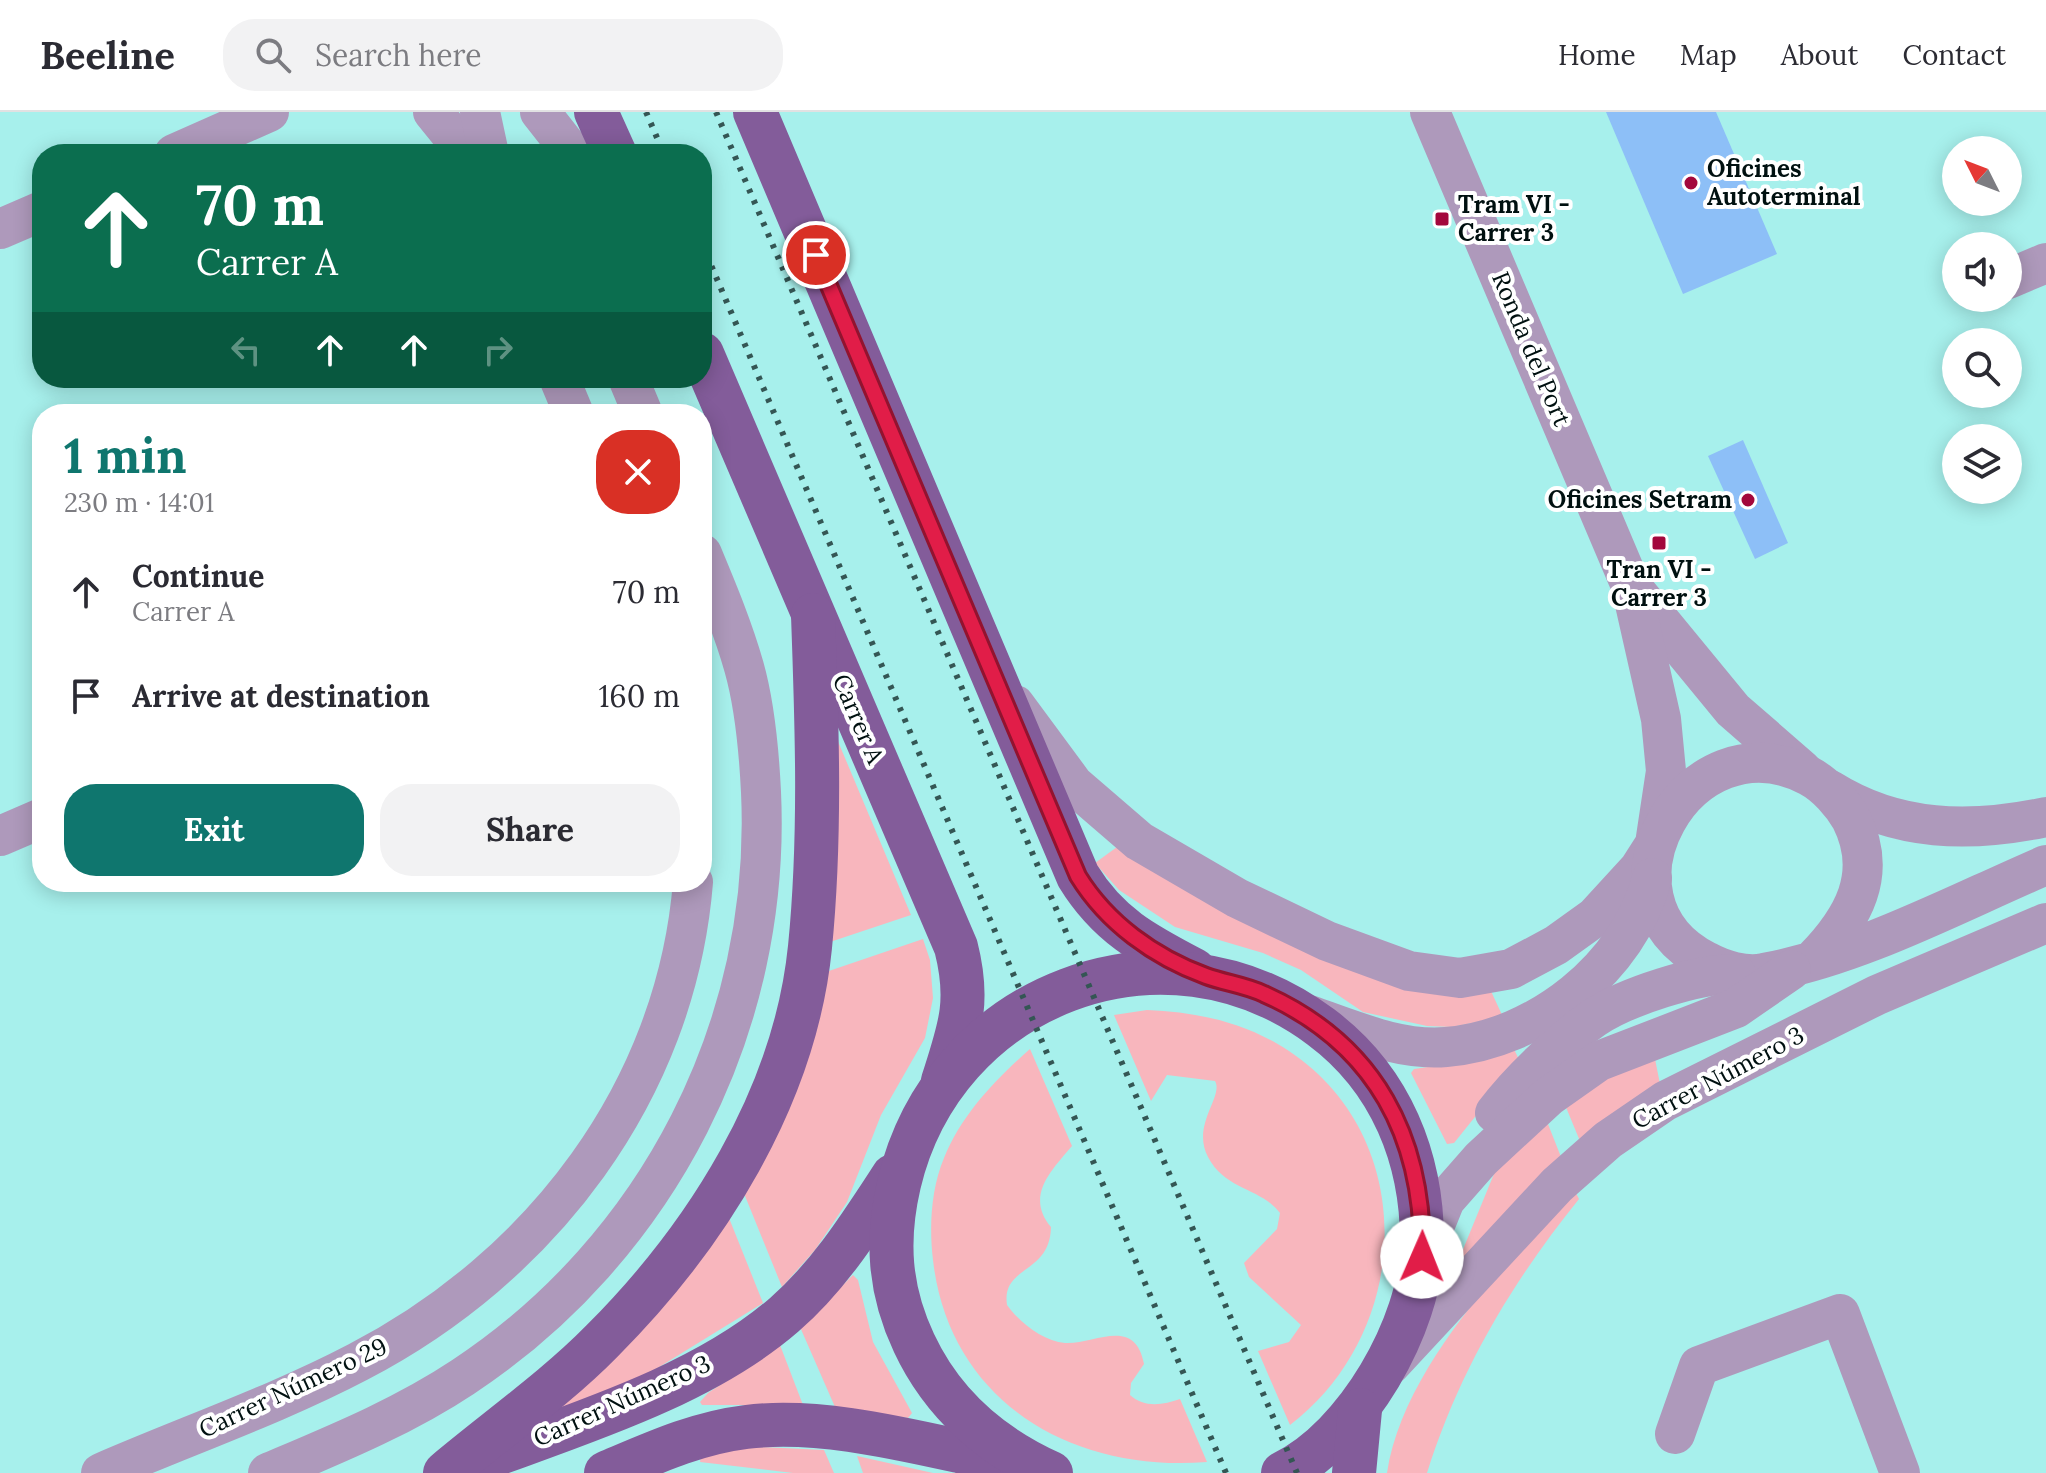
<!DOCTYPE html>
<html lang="en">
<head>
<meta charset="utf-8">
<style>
  :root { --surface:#fff; --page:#f2f2f3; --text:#2b2b33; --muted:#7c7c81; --line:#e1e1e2; --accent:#0f766e }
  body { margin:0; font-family:Lora,serif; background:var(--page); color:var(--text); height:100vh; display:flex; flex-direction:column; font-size:30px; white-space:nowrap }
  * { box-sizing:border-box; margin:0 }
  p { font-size:26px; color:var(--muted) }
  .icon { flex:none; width:44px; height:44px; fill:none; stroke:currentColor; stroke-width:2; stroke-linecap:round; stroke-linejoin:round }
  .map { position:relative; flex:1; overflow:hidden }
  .panel { position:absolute; left:32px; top:292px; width:680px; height:488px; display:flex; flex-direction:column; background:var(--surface); border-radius:32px; box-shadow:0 4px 20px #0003 }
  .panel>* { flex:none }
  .banner { position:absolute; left:32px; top:32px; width:680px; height:244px; border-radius:32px; box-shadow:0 4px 20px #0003; background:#0b6e4f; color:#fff; overflow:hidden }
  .needle { width:52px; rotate:312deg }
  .tools { position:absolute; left:1942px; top:24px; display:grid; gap:16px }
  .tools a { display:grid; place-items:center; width:80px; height:80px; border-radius:50%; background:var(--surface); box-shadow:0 4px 20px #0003; font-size:40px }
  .pin { position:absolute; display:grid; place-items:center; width:68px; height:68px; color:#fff; margin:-34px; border:4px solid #fff; border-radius:50%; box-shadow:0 2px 8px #0007 }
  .me { position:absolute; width:88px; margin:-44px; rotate:1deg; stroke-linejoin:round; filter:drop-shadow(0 0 6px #0008) }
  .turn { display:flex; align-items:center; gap:28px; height:168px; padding:0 32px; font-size:36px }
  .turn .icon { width:104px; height:104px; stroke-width:2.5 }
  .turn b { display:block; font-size:56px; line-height:68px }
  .lanes { display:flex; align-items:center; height:76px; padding:0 32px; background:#0003; justify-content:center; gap:40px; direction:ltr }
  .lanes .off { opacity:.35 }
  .round { display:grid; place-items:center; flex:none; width:84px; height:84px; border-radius:32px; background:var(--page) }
  .head { display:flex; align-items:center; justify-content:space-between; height:136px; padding:0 32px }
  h1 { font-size:48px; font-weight:700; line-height:60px; color:var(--accent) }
  .cta { display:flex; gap:16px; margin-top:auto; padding:16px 32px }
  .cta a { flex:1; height:92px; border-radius:32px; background:var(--accent); color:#fff; font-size:32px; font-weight:700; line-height:92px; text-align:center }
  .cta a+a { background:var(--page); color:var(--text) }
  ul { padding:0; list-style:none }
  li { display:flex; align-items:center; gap:24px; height:104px; padding:0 32px }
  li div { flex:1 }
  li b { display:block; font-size:30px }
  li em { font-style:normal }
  header { display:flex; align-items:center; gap:48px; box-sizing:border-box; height:112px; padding:0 40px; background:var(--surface); border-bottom:2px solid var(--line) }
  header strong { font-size:38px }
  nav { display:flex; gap:44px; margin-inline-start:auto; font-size:28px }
  .search { width:560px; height:72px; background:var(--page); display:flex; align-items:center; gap:20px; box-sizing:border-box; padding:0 28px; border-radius:32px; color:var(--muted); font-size:30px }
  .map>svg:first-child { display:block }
  .green { fill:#f8b6bd }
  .building { fill:#8dbff7 }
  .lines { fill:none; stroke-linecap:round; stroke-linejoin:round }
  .minor { stroke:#ae99bb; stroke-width:40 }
  .major { stroke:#835c9a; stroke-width:44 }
  .rail { stroke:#345654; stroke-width:6; stroke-dasharray:4 8; stroke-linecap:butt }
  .route-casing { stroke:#92132f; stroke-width:20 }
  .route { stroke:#e11d48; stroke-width:14 }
  .poi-dot { fill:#a3073c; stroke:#fff; stroke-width:3 }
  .labels { text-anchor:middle; stroke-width:8; stroke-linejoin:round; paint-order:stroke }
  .poi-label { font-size:24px; font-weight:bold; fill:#001010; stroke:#fff; text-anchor:start }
  .street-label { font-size:24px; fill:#001010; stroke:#fff }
</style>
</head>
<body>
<header>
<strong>Beeline</strong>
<div class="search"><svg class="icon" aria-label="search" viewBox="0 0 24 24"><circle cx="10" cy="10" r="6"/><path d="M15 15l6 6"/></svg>Search here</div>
<nav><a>Home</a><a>Map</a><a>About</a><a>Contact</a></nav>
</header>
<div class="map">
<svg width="2046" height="1361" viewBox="0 0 2046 1361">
  <rect width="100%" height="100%" fill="#a7f0ec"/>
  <g class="green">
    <path d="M837,627L911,803L827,831Z"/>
    <path d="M1117,735L1490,877L1503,905L1452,915L1427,914L1363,900L1301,858L1263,841L1175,815L1119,778L1095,751Z"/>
    <path d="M923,827L930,848L933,886L925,926L881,1003L847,1090L815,1138L782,1175L741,1074L820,862Z"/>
    <path d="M1147,898C1193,900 1235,908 1276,931C1421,1014 1416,1217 1290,1313L1258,1239L1289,1230L1301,1213L1249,1165L1244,1151L1277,1117L1280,1101C1260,1075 1226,1079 1208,1045C1191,1013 1224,984 1215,969L1167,963L1151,989L1114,903Z"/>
    <path d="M1513,935L1522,954L1495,980L1454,1031L1447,1032L1411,961L1414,957L1476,948Z"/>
    <path d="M1030,937L1072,1034C1051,1059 1025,1084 1051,1115C1050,1163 1001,1153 1007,1193C1020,1211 1043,1229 1065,1231C1093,1233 1135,1203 1144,1252L1131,1271L1130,1283C1144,1296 1163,1293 1180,1287L1207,1350C1071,1361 949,1289 933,1148C929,1115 931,1077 944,1046C962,1002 995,968 1030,937Z"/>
    <path d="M1654,942L1660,972L1582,1034L1563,988Z"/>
    <path d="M1544,1002L1563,1050L1457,1152L1496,1057Z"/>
    <path d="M1573,1075L1579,1087C1512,1170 1459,1259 1427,1361H1387C1403,1255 1505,1154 1573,1075Z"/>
    <path d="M727,1101L763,1191L617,1281L535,1303Z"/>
    <path d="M853,1163L858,1168L873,1230L912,1301L908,1306L835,1295L800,1215Z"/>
    <path d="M780,1233L803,1293H702L700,1290L708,1281Z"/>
    <path d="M761,1335L824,1338L834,1361H793L700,1350L702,1340Z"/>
    <path d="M857,1344L933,1361H863Z"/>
  </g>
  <g class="building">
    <path d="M1606,0H1716L1777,142L1683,182Z"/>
    <path d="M1743,328L1788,431L1755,447L1708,344Z"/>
  </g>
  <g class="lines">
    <g class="minor">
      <path d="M433,0L450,21L460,42"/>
      <path d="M480,0L489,42"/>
      <path d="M540,0L573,42"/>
      <path d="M174,42L269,0"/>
      <path d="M0,117L42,99"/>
      <path d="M2008,167L2046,151"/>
      <path d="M559,266L574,302"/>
      <path d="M628,266L643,302"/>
      <path d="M1636,480L1733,598L1802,658"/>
      <path d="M1015,593L1074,673L1139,729L1237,786L1327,829L1409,859L1460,866L1511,857L1556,833L1595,805L1639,757L1655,732L1666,659L1661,607L1631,474L1430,0"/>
      <path d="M1830,678C1897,720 1970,721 2046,705"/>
      <path d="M0,724L42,706"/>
      <path d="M1814,847C1853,807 1879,762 1851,707C1842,691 1826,673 1809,664C1688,600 1584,787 1706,849C1722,858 1746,865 1764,861C1861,843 1955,792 2046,753"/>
      <path d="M1309,903C1353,918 1399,939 1446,935C1537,928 1629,855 1652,766"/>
      <path d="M1495,1001C1518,970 1562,928 1594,906C1625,885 1699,861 1736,862"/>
      <path d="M1422,1145L1445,1088L1481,1047L1548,985L1599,949L1736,896L1791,858"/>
      <path d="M1390,1253L1557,1073L1608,1028L1665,989L1877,883L2046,811"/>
      <path d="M1675,1322L1699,1254L1840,1202L1900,1361"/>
      <path d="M101,1361C186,1324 276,1293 358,1250C541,1155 676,980 693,770"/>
      <path d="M268,1361C334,1333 403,1305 463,1265C658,1136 772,914 761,680C759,639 755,594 744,555C733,516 717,478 702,442"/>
    </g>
    <g class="major">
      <path d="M596,0L615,42"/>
      <path d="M755,0L1078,764C1108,813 1144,832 1194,858"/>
      <path d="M702,242L956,835C970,890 960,916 943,969"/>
      <path d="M472,1351C574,1313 701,1275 784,1203C829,1164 861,1113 893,1064"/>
      <path d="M445,1361C496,1318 556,1276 602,1229C706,1125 795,985 810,835C821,725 817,613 813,503"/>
      <path d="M606,1361C651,1342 696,1321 746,1315C832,1304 935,1336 1020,1352"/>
      <path d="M1051,1361C991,1334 942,1291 914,1231C889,1178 886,1128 899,1072C944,882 1163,797 1321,915C1391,967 1423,1047 1422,1133C1421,1213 1356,1326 1283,1361"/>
      <path d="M1354,1361L1360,1298"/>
    </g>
    <g class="rail">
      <path d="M646,0L664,42"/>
      <path d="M716,0L1297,1361"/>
      <path d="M702,132L1226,1361"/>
    </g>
  </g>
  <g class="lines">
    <defs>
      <path id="route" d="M816,143L1078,764C1107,811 1154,845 1206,864C1225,871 1245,873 1264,882C1376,932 1424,1026 1422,1145"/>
    </defs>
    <use href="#route" class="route-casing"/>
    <use href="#route" class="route"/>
  </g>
  <g class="poi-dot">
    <circle cx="1691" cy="71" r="8"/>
    <rect x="1434" y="99" width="16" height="16" rx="4"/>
    <circle cx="1748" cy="388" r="8"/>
    <rect x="1651" y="423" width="16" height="16" rx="4"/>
  </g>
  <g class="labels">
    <g class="poi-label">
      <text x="1707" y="65">Oficines<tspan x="1707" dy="28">Autoterminal</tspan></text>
      <text x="1458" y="101">Tram VI -<tspan x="1458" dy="28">Carrer 3</tspan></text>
      <text x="1732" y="396" text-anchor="end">Oficines Setram</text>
      <text x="1659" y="466" text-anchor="middle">Tran VI -<tspan x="1659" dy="28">Carrer 3</tspan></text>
    </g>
    <g class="street-label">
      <text transform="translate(1531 237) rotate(67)" y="8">Ronda del Port</text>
      <text transform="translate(858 607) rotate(67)" y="8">Carrer A</text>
      <text transform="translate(1718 966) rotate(-28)" y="8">Carrer Número 3</text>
      <text transform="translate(293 1276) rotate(-25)" y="8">Carrer Número 29</text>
      <text transform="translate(622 1289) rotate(-24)" y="8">Carrer Número 3</text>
    </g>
  </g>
</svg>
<div class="tools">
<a><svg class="needle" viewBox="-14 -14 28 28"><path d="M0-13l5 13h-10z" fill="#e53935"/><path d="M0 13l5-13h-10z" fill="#7c7c81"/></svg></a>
<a><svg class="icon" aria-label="sound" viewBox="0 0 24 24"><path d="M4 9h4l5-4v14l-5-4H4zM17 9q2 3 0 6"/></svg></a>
<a><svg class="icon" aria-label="search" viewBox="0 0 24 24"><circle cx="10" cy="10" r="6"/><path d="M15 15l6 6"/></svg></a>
<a><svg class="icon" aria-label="layers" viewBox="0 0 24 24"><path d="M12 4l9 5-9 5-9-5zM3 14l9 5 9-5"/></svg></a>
</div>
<div class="pin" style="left:816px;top:143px;background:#d93025"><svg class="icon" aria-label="arrive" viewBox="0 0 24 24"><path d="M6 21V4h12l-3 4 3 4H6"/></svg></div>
<svg class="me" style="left:1422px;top:1145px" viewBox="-20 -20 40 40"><circle r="19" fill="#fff"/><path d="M0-13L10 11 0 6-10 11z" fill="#e11d48"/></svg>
<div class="banner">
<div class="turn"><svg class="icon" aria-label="ahead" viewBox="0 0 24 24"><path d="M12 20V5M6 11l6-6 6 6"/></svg><div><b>70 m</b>Carrer A</div></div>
<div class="lanes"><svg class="icon off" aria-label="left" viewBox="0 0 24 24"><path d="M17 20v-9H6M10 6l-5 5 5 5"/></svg><svg class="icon" aria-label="ahead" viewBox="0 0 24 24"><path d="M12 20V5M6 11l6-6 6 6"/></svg><svg class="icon" aria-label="ahead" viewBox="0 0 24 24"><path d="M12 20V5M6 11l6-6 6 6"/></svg><svg class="icon off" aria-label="right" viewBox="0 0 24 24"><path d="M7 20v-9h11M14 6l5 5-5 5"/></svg></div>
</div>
<section class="panel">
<div class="head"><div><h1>1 min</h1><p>230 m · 14:01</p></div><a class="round" style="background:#d93025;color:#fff"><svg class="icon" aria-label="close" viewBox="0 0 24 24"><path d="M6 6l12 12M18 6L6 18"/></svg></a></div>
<ul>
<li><svg class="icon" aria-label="ahead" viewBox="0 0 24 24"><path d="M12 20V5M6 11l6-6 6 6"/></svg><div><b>Continue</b><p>Carrer A</p></div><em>70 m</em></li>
<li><svg class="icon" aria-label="arrive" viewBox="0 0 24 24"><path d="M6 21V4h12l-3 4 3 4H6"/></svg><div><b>Arrive at destination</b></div><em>160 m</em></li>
</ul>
<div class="cta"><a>Exit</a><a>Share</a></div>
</section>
</div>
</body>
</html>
